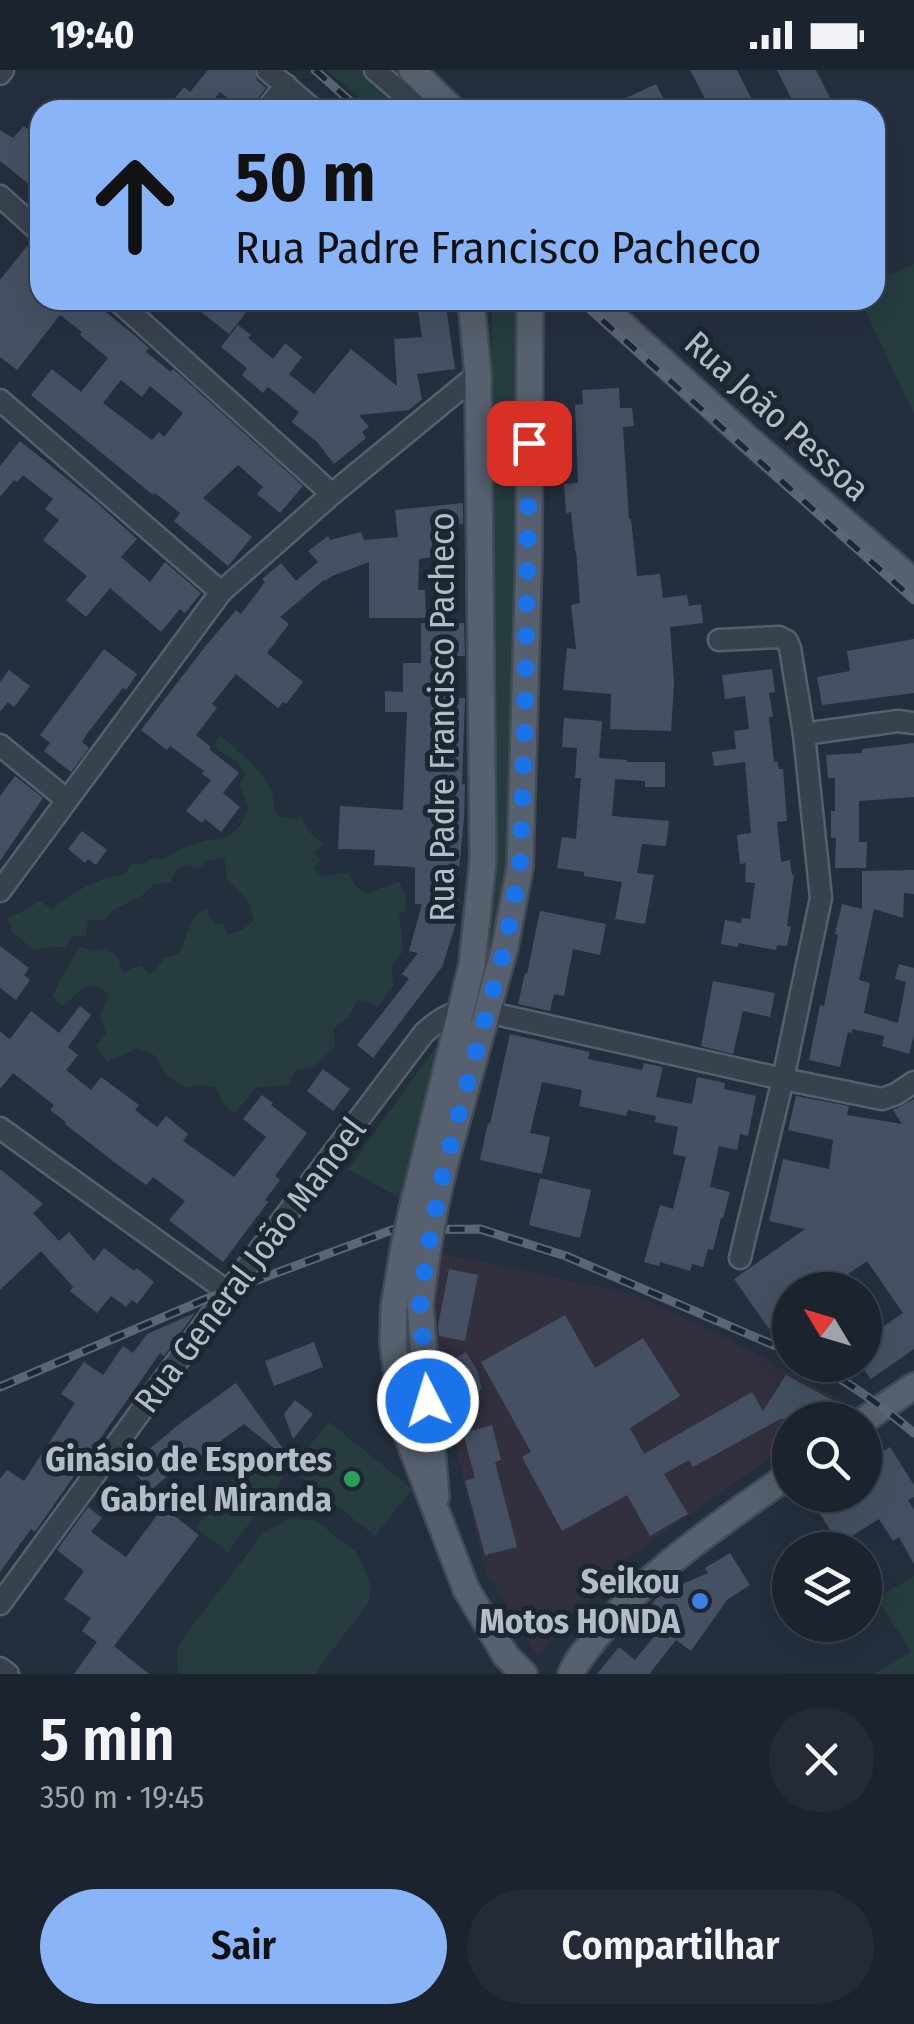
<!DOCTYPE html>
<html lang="pt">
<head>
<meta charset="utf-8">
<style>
  :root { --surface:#1b232e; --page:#242b36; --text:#f1f3f6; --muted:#a0a4aa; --line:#39404a; --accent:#8ab4f8 }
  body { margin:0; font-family:"Fira Sans Condensed",sans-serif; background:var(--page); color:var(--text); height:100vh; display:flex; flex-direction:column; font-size:38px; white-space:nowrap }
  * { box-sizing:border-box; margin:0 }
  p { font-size:32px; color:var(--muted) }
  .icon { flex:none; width:55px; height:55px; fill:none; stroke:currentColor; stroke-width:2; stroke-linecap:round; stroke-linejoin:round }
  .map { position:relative; height:1604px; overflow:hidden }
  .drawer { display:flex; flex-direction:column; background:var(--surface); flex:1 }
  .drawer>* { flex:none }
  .top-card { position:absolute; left:30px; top:30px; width:855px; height:210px; border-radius:30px; box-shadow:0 10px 40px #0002,0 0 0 2px var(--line); background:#8ab4f8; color:#111; overflow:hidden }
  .needle { width:65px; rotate:308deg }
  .controls { position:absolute; left:772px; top:1202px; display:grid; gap:20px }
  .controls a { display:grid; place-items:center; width:110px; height:110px; border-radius:50%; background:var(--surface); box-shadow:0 10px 40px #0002,0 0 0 2px var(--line); font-size:50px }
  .pin { position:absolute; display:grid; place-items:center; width:85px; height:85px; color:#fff; margin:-42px; border-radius:20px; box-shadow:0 5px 15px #0006 }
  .me { position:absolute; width:110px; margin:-55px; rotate:355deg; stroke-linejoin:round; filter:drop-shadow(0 0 8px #0008) }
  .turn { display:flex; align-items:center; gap:35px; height:210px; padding:0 40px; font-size:45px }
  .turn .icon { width:130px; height:130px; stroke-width:2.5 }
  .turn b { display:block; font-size:70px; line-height:85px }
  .round { display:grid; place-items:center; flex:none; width:105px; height:105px; border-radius:52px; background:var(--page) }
  .overview { display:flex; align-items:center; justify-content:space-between; height:170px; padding:0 40px }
  h1 { font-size:60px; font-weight:600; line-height:75px }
  .cta { display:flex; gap:20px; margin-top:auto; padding:20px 40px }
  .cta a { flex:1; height:115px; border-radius:60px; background:var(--accent); color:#111; font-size:40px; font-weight:600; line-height:115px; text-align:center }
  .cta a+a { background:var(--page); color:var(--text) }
  .status { display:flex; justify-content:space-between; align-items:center; height:70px; padding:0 50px; background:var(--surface); direction:ltr }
  .status svg { height:28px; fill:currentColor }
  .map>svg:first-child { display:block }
  .medical { fill:#32303f }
  .green { fill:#263c3f }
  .building { fill:#455162; fill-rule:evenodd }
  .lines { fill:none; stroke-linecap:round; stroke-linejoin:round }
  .minor-casing { stroke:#565f6c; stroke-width:25 }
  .major-casing { stroke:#414a57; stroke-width:30 }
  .minor { stroke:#38414e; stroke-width:20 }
  .major { stroke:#56606e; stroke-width:25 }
  .rail-casing { stroke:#5a6575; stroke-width:9 }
  .rail { stroke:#1d2633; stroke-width:5; stroke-dasharray:15; stroke-linecap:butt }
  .major-bridge-casing { stroke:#414a57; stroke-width:30; stroke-linecap:butt }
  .major-bridge { stroke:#56606e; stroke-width:25 }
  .route { stroke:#1a73e8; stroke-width:18; stroke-dasharray:0 32.4 }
  .leisure-dot { fill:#2e9e5b; stroke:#1d2633; stroke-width:4 }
  .shop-dot { fill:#3f7fe0; stroke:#1d2633; stroke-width:4 }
  .labels { text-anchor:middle; stroke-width:10; stroke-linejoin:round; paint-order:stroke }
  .street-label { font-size:35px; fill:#b4bcc9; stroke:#1d2633 }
  .poi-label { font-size:35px; font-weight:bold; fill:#b4bcc9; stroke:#1d2633; text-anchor:end }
</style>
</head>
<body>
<div class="status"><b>19:40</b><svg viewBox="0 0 49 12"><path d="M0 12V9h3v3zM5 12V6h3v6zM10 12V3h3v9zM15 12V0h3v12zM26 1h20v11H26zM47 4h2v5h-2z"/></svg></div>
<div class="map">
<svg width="914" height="1604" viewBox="0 0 914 1604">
  <rect width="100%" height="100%" fill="#242f3e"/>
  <path class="medical" d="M440,1183L632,1224L727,1268L847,1333L824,1350H790V1374L619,1494L538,1587L485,1501L446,1335L433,1265Z"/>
  <g class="green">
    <path d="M327,0H397L416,40H373Z"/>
    <path d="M914,194V344L860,230H875V212Z"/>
    <path d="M492,230H524L513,808L501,881L487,879Z"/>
    <path d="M221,666C236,678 267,705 272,723C274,732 273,737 278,746L291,749L302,746L309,762L323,773L315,783L320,789L314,799L322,807L341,803L350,804L354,814L366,824L399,812L406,826V840L399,844L403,881L392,896L393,916L377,938L371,932L357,930L349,947L334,958L335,977L310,999L295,1000L289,1016L257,1017L234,1044L224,1034L215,1017L201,1015L185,1018L168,1006L154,985L138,978L107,992L96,975L106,963L100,946L109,926L102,919L86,915L63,936L52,926L79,877L95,881L106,878L117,886L123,902L142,895L148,904L155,900L164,888L180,883C188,865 187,847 208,838V845L215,854H224L227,865L240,861L254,851L248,830L228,811L224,788L206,791L198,799L187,795L177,799L170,812L153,815C140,833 120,830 105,849L88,850L86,867L74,865L65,877H52L34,880L12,862L8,849C19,841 29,840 39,831L53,839C73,822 99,807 126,804L131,793L144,794L152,788L163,789L179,780L206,771L226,767L240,756L248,738L240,714L246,704L235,690L218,680L215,671Z"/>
    <path d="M449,959L402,1129L348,1099Z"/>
    <path d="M329,1352L412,1419L375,1466L291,1399Z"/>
    <path d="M255,1380L286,1404L228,1482L196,1458Z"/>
    <path d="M290,1448L316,1451L356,1482L363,1494L371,1518L367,1535L314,1604H178L177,1582L181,1571L263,1463Z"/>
    <path d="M914,1506V1604H875L911,1582L877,1528Z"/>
  </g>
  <g class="building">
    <path d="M208,0H254L257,10L266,18L255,32L252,40H242L220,22L205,40H165L184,17L190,22Z"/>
    <path d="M690,0H737L757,40H711Z"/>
    <path d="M777,0H816L836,40H797Z"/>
    <path d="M656,14L669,40H632L626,28Z"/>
    <path d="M40,48V123L0,91V60L13,68L24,56L30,61Z"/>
    <path d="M27,176L40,186V230H91L139,269L149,278L146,282L171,302L173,299L303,416L280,443L257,424L263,417L238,395L203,428L252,467L228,496L174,451L180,443L155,423L153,425L31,325L52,299L81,322L108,288L80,265L82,262L60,245L17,300L0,287V210ZM121,310L142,327L150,316L183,343L164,367L159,362L152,370L103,333Z"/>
    <path d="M186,230H229L246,243L229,264Z"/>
    <path d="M446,236L455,299L417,304L422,329L409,340L359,345L369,357L362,362L366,368L334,394L317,372L292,352L299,342L268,317L263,323L242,305L247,298L221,277L238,255L251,265L248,268L273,289L285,273L302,287L289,304L314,324L351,279L397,316L394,269L422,267L418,240Z"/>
    <path d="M619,318L620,338H632L634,356L623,357L629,449H631L637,506L660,504L663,528L687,525L689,536L701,534L703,553L670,557L674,613L671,661L610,659L611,624L563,620L567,578L576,579L571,535L580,533L576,481H575L571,442L566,443L564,414L578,413L575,335L583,334L582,320Z"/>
    <path d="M20,371L97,433L137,469L121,487L150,512L165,492L201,523L185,543L180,539L161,562L110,518L86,547L66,530L87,506L43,470L59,450L45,439L53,429L23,405L17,412L14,410L0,427V396Z"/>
    <path d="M463,433V454L431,457L433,487L419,489L418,520H425L426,548H369V492L332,506L325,511L324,510L280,547L289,554L267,583L303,612L286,634L283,632L278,638L236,604L212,634L217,638L196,665L211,677L209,679L239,703L223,723L240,737L221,762L205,749L202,753L186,741L211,710L202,704L204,701L170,676L167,680L141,660L204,578L236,540L241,544L265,512L262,509L281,493L296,511L318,492L308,481L328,466L330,470L361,462L364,470L398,467L395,440Z"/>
    <path d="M421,553H464L465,586H450V628H465L462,714H465L464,749L456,828L459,829L457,850L442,897L373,988L357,975L409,909L402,904L418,883L409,881L422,834H415V797L374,795L375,780L338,779L340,736L403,740L407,642H385V621L403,622V593H421Z"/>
    <path d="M914,569V623L822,635L817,607L850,601L847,581Z"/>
    <path d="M104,579L137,604L126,620L123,618L86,665L82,672L89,678L71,702L44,681L50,673L40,665Z"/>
    <path d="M772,599L775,622L769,623L773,647H769L774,692L777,691L779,699H783L787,751L777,752L781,792L790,790L792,805H794L787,856L791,857L787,876L777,875L776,880L738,873V877L721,874L725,850L741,853L742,848L750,849L755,813L745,812L746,793L740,794L737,765L751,763L745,692L714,696L712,682L736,679L734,661L749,659L745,626L725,629L722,605Z"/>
    <path d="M9,600L30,616L14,637L8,632L0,642V612Z"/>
    <path d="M564,648L602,651L599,688L627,690V692H665V717H645V711L615,709L612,746L669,751L666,776L642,774L637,803L654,805L645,854L615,849L622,812L584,806V802L557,798L562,767L576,769L581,708H575L577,678L562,677Z"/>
    <path d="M914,673V727L859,731V772H867L866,798H835L836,768H831V741H835V708H828L826,685L862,683V679Z"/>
    <path d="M15,706L43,728L0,791V726Z"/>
    <path d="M82,761L107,780L96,795L88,789L85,793L68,779Z"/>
    <path d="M914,800V824L904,823L903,848L874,839L859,910L870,913L864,943L898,953L906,912L895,909L899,894L914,898V965L909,984L882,976L884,966L852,959V963L848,962L840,997L809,990L820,935L824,936L838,865L835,864L842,834L862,839V801Z"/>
    <path d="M540,841L606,854L600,885L573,879L564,926L554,924L550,941L518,934L525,903L527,904Z"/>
    <path d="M0,876L29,898L24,905L30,910L16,930L0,918Z"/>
    <path d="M713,911L775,923L770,947L743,941L733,984L701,976Z"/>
    <path d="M80,936L91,945L68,977L78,985L66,1000L91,1020L101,1007L139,1035L135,1040L157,1057L166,1046L188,1064L183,1071L234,1107L266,1067L243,1049L262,1025L273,1033L271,1035L307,1063L275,1106L280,1110L265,1130L268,1132L223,1192L169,1150L185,1131L153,1107L146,1115L118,1095L65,1054L66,1052L50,1040L54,1035L13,1003L0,1019V961L9,969L11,968L31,941L59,963Z"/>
    <path d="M510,964L590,982L588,989L642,1000L644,993L663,997L656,1027L692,1034L697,1007L725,1013L724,1019L756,1026L748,1066L740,1064L737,1080L719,1076L710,1117L730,1122L723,1148H721L713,1180L708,1179L703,1197L692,1194L690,1201L660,1192L659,1196L644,1192L660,1135L673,1139L686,1087L673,1084L678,1057L655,1052L656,1046L628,1040L626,1046L579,1036L582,1020L542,1012L530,1063L550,1067L542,1104L480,1090L488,1053L490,1054Z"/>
    <path d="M323,999L350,1019L333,1041L307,1021Z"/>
    <path d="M796,1026L849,1036L847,1045L902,1054L893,1040L914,1029V1279L871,1309L865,1301V1269L903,1243L867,1191L825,1220H790V1245L769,1259L734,1209L805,1159L769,1151L783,1089L829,1099L833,1070L788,1060Z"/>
    <path d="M0,1099L43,1134L33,1143L59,1171L69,1162L94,1191L104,1178L134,1201L137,1198L154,1212L137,1234L132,1230L126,1237L111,1226L97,1243L70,1221L73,1217L41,1181L0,1220Z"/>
    <path d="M540,1108L591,1120L580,1168L529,1155Z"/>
    <path d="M449,1199L478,1205L465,1271L439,1266L438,1256Z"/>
    <path d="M195,1243L164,1286L160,1283L35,1462L31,1459L0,1502V1409L7,1400L24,1411L75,1333L61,1324L84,1292L103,1305L123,1276L133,1283L147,1264Z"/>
    <path d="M565,1245L595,1298L643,1268L680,1326L630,1358L644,1384L752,1322L763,1341L786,1305L840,1334L818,1350L780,1349L693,1397L689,1390L664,1404L688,1444L650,1466L627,1425L562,1461L522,1387L531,1382L481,1292Z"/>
    <path d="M314,1272L323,1297L274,1316L265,1291Z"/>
    <path d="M466,1282L477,1300L482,1319L462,1332L442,1297Z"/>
    <path d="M236,1313L284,1380L280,1383L244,1354L196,1389L193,1384L150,1421L129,1396L178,1355Z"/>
    <path d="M295,1330L313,1344L293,1369L284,1344Z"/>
    <path d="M492,1355L501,1390L495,1392L517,1477L485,1485L465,1411L475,1408L463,1363Z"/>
    <path d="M890,1377L914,1415V1427L908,1430L914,1440V1494L899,1467L893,1471L879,1449L839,1474L808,1425H865V1392Z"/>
    <path d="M88,1437L102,1448L91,1462L126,1487L163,1437L199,1465L114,1576L149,1604H74L97,1572L82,1561L91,1548L64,1529L84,1501L57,1480Z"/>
    <path d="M730,1483L750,1515L727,1530L691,1581L676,1570L650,1603L652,1604H597L619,1577L635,1590L661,1558L644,1545L659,1524L708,1503L705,1498Z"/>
  </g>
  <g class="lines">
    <defs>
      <g id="minor">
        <path d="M267,0L314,40"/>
        <path d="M375,0L421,40"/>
        <path d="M0,4L3,0"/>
        <path d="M266,40L286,15"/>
        <path d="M0,126L40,162"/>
        <path d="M117,230L332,424"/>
        <path d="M0,330L221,522"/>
        <path d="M719,570L779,567L787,571L790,578L804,664L821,828L783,1009L740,1188"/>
        <path d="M804,664L898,651L914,653"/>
        <path d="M0,675L67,730"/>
        <path d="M0,821L221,522L332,424L478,304"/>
        <path d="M0,1058L228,1222"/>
        <path d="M0,1534L228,1222L424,963C447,942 457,940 487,942L783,1009L882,1029L896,1024L914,1012"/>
        <path d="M0,1598L8,1604"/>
      </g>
      <g id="major">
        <path d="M412,0L453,40"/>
        <path d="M595,230L747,368L914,512"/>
        <path d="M413,1136L472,895L483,790L478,304L471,230"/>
        <path d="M435,1137L444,1097L505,877L520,797L529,481L530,230"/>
        <path d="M404,1177L394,1237L393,1273L405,1360L466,1519L506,1586L524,1604"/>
        <path d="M427,1183L420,1235L436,1427"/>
        <path d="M864,1350L914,1316"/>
        <path d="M571,1604C577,1589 588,1578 598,1565C650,1499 722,1453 790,1404"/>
      </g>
    </defs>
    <use href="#minor" class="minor-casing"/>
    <use href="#major" class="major-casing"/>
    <use href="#minor" class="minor"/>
    <use href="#major" class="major"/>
    <defs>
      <g id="rail">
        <path d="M315,0L360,40"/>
        <path d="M580,230L914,530"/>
        <path d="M816,1295C852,1314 883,1337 914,1363"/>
        <path d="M0,1317L206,1229L392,1160L480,1159L566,1186L790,1282"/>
      </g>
    </defs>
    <use href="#rail" class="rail-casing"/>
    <use href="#rail" class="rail"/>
    <defs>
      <g id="major-bridge">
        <path d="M404,1177L413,1136"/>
        <path d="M427,1183L435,1137"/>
      </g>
    </defs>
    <use href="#major-bridge" class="major-bridge-casing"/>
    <use href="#major-bridge" class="major-bridge"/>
  </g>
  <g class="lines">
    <path class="route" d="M428,1331L420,1235L427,1183L444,1098L505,877L520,797L525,649L529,373"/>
  </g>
  <circle class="leisure-dot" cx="352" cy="1409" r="10"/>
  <circle class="shop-dot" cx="700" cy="1531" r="10"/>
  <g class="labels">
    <g class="street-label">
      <text transform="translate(777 346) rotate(42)" y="12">Rua João Pessoa</text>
      <text transform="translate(442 647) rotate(-90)" y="12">Rua Padre Francisco Pacheco</text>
      <text transform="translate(250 1195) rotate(-53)" y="12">Rua General João Manoel</text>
    </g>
    <g class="poi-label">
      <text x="332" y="1401">Ginásio de Esportes<tspan x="332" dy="40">Gabriel Miranda</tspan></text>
      <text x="680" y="1523">Seikou<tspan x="680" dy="40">Motos HONDA</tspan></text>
    </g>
  </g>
</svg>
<div class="controls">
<a><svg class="needle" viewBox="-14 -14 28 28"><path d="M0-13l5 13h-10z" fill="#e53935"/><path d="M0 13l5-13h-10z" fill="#a0a4aa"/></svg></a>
<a><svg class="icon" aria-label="search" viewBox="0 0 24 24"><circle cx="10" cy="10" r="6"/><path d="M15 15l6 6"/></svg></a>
<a><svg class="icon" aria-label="layers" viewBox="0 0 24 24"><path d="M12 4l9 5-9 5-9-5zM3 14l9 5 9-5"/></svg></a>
</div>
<div class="pin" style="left:529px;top:373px;background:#d93025"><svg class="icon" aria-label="arrive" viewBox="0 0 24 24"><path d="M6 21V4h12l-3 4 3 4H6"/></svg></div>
<svg class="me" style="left:428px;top:1331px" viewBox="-20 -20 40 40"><circle r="17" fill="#1a73e8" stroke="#fff" stroke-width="3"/><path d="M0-11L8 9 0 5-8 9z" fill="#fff"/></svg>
<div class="top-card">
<div class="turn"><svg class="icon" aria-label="ahead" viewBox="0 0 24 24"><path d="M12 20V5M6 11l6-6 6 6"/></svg><div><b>50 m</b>Rua Padre Francisco Pacheco</div></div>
</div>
</div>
<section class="drawer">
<div class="overview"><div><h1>5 min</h1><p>350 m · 19:45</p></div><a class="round"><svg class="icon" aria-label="close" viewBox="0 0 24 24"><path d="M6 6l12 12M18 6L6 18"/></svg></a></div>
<div class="cta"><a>Sair</a><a>Compartilhar</a></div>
</section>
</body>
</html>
